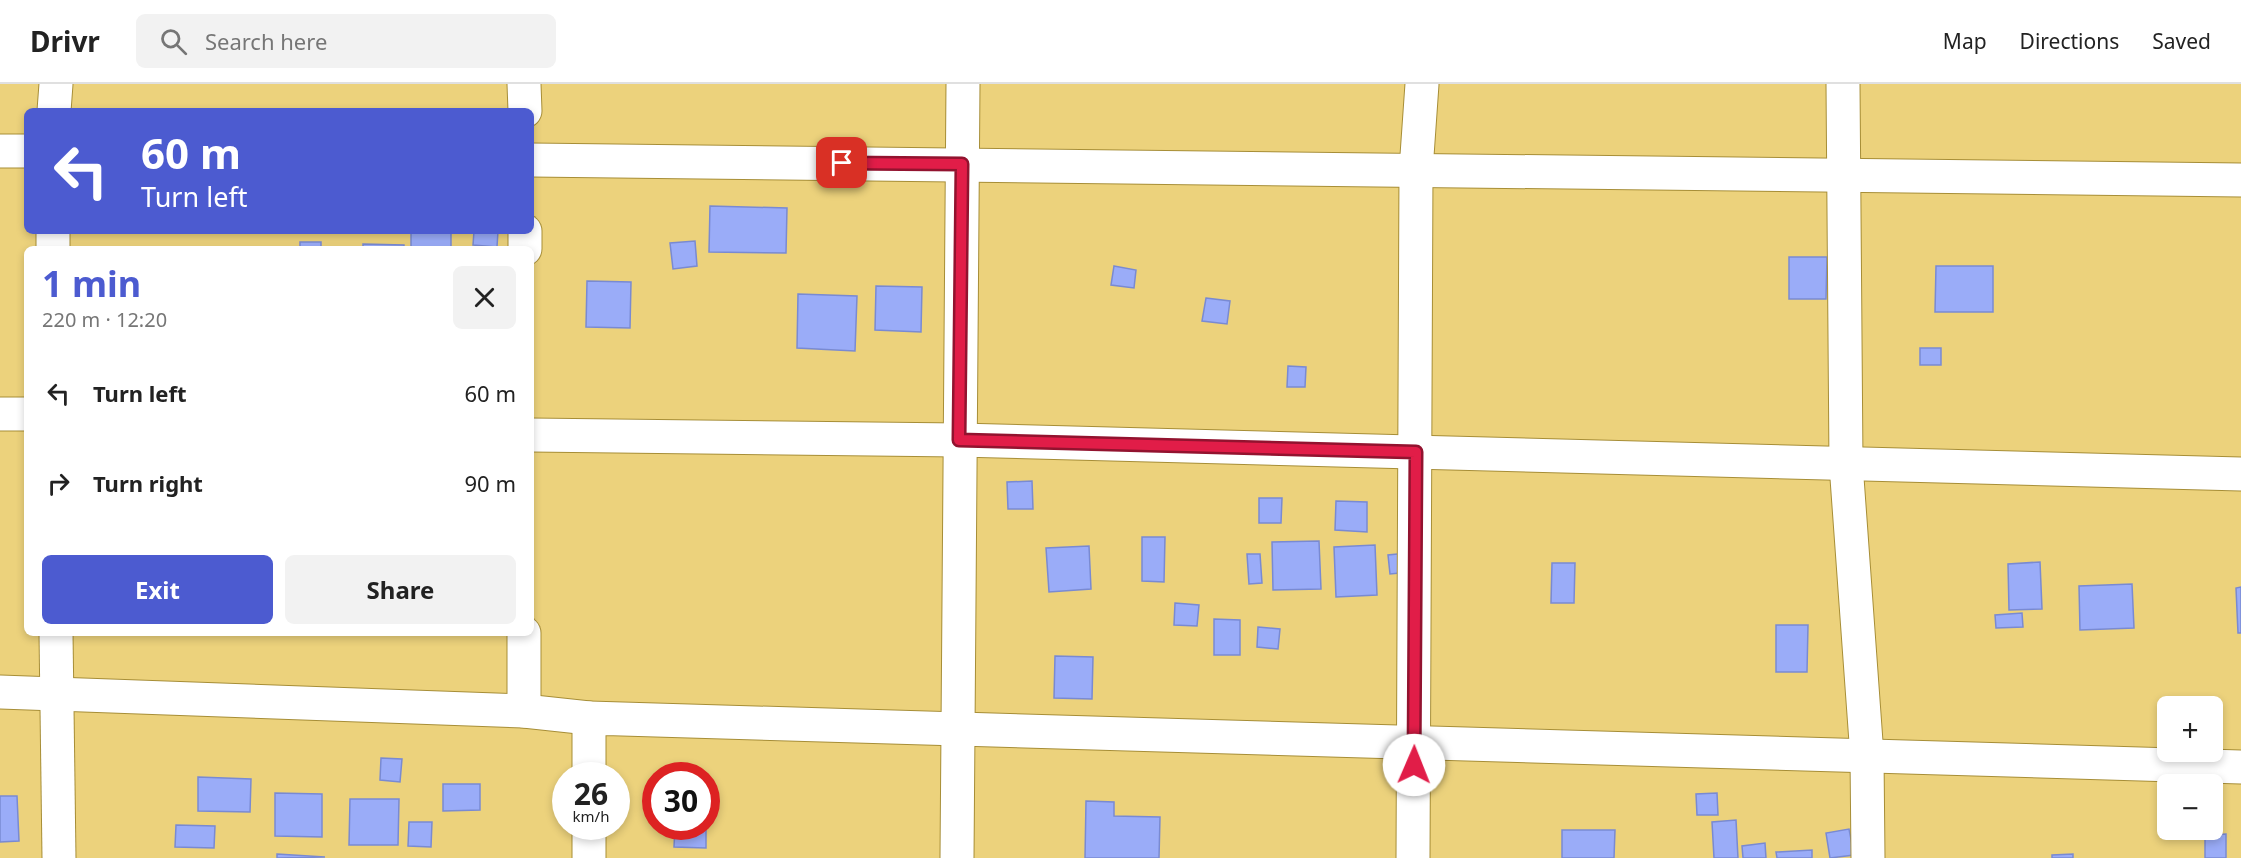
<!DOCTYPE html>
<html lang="en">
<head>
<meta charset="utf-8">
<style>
  :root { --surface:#fff; --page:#f2f2f2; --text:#222; --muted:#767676; --line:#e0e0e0; --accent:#4c5bd0 }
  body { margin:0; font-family:"Noto Sans",sans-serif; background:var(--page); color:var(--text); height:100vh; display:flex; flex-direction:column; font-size:22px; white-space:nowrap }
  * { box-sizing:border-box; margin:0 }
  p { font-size:20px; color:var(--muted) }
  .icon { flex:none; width:33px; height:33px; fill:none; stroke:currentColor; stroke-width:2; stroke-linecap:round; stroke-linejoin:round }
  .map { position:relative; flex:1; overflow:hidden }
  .panel { position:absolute; left:24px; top:162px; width:510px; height:390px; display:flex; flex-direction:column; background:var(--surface); border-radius:9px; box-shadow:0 3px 9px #0003 }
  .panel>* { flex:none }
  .guide { position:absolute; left:24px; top:24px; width:510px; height:126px; border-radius:9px; box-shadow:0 3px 9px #0003; background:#4c5bd0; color:#fff; overflow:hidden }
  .tools { position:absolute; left:2157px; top:612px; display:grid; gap:12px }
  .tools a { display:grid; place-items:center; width:66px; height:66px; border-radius:9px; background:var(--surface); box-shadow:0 3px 9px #0003; font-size:30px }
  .speed { position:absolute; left:552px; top:678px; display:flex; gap:12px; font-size:30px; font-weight:700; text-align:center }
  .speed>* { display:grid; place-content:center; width:78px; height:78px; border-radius:50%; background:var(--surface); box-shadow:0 3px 9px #0003; line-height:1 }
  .speed small { font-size:15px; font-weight:400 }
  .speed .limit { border:9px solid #d22; background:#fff; color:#111 }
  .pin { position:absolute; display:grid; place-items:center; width:51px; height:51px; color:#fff; margin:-26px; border-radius:12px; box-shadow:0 3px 9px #0006 }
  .me { position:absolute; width:66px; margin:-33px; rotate:1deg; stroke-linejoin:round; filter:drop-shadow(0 0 4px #0008) }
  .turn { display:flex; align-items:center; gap:21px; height:126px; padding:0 18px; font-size:27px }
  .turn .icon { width:78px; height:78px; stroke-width:2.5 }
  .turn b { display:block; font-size:42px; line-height:51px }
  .round { display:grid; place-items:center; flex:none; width:63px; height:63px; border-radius:9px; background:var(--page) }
  .headline { display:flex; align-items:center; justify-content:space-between; height:102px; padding:0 18px }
  h1 { font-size:36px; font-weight:700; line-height:45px; color:var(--accent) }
  .button { display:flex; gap:12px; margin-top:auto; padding:12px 18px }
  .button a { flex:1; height:69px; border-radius:9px; background:var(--accent); color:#fff; font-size:24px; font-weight:700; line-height:69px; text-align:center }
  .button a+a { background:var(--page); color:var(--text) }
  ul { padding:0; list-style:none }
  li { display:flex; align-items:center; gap:18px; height:90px; padding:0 18px }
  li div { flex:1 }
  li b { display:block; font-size:22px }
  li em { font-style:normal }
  header { display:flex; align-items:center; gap:36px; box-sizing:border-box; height:84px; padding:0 30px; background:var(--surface); border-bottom:2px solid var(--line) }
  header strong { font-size:28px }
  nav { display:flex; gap:33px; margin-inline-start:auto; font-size:21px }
  .search { width:420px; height:54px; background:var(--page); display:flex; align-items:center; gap:15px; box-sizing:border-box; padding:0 21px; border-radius:9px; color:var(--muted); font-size:22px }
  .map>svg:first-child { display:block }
  .building { fill:#9aacf8; stroke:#798ad2; stroke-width:1.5 }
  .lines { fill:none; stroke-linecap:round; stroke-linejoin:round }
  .minor-casing { stroke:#a78e37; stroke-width:35 }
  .minor { stroke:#fff; stroke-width:33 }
  .route-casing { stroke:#92132f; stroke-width:15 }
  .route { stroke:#e11d48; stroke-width:10 }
</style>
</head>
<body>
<header>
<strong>Drivr</strong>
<div class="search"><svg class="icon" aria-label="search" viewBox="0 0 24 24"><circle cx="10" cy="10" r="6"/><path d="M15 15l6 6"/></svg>Search here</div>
<nav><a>Map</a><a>Directions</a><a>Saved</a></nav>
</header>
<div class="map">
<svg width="2241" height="774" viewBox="0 0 2241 774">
  <rect width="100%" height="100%" fill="#ecd27c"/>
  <g class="building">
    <path d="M710,122L787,124L786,169L709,168Z"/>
    <rect x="411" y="147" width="40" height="18"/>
    <path d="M474,147H498L497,163L473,161Z"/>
    <path d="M695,157L697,182L673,185L670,159Z"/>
    <rect x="300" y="158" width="21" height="7"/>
    <path d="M363,160L404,161V165H363Z"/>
    <path d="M1789,173H1827L1826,215H1789Z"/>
    <path d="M1114,182L1136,186L1134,204L1111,201Z"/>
    <path d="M1936,182H1993V228H1935Z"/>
    <path d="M587,197L631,198L630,244L586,243Z"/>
    <path d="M876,202L922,203L921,248L875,246Z"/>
    <path d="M798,210L857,212L855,267L797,264Z"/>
    <path d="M1206,214L1230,217L1227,240L1202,237Z"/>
    <rect x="1920" y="264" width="21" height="17"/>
    <path d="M1288,282L1306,283L1305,303H1287Z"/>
    <path d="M1032,397L1033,425H1008L1007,398Z"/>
    <path d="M1259,414H1282L1281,439H1259Z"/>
    <path d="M1336,417L1367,418V448L1335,446Z"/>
    <path d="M1142,453H1165L1164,498L1142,497Z"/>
    <path d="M1319,457L1321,505L1273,506L1272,458Z"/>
    <path d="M1375,461L1377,511L1336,513L1334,463Z"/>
    <path d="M1089,462L1091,505L1049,508L1046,464Z"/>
    <path d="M1407,469L1410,488L1390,490L1388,471Z"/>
    <path d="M1247,470H1260L1262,499L1249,500Z"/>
    <path d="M2040,478L2042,525L2009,526L2008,480Z"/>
    <path d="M1552,479H1575L1574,519H1551Z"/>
    <path d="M2132,500L2134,544L2080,546L2079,502Z"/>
    <path d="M2241,503V549H2238L2236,504Z"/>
    <path d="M1175,519L1199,521L1197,542L1174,541Z"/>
    <path d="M2022,529L2023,543L1996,544L1995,531Z"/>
    <path d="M1214,535L1240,536V571H1214Z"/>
    <path d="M1776,541H1808L1807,588H1776Z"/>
    <path d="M1258,543L1280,545L1278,565L1257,563Z"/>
    <path d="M1055,572L1093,573L1092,615L1054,614Z"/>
    <path d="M381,674L402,675L400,698L380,696Z"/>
    <path d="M198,693L251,695L250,728L198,727Z"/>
    <path d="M443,700H480V726L443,727Z"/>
    <path d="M275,709L322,710V753L275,752Z"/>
    <path d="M1717,709L1718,731H1697L1696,710Z"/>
    <path d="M0,712H17L19,757L0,758Z"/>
    <path d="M350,715H399L398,761H349Z"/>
    <path d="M1086,717L1114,718V732L1160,733L1159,774H1085Z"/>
    <path d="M1736,736L1738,774H1714L1712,738Z"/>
    <path d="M409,738H432L431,763L408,762Z"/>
    <path d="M176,741L215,742L214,764L175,763Z"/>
    <path d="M675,742H706V764L674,763Z"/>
    <path d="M1849,745L1854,771L1830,774L1826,749Z"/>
    <path d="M1562,746H1615L1614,774H1562Z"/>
    <path d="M2226,750V774H2205V751Z"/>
    <path d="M1765,759L1766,774H1743L1742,762Z"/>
    <path d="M1812,766V774H1777L1776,768Z"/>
    <path d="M277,770L325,773L277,774Z"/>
    <path d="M2073,770V774H2052V771Z"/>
  </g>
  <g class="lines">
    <defs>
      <g id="minor">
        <path d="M524,0L525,27"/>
        <path d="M1843,0L1846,380L1867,672L1868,774"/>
        <path d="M54,27L56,0"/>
        <path d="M0,67H27"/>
        <path d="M531,76L2241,96"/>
        <path d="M53,147V165"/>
        <path d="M525,147V165"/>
        <path d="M0,330H27"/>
        <path d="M531,351L959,356L2241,390"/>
        <path d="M56,549L59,774"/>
        <path d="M0,608L524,627L589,634"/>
        <path d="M524,627V549"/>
        <path d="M589,692V634L2241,683"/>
        <path d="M589,742V774"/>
        <path d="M957,774L963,0"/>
        <path d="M1413,774L1416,86L1422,0"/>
      </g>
    </defs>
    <use href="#minor" class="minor-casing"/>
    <use href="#minor" class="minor"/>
  </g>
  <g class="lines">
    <defs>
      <path id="route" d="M842,79L962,80L959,356L1416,368L1414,681"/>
    </defs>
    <use href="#route" class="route-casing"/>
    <use href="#route" class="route"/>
  </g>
</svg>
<div class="tools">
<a>+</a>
<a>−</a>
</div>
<div class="speed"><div>26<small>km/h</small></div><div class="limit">30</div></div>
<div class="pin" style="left:842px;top:79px;background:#d93025"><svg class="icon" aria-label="arrive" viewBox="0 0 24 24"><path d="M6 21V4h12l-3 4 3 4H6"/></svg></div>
<svg class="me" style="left:1414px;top:681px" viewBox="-20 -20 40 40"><circle r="19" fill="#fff"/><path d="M0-13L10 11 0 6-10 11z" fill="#e11d48"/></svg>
<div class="guide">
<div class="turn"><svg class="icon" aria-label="left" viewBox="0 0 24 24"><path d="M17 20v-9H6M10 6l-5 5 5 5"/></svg><div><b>60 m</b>Turn left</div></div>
</div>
<section class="panel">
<div class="headline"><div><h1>1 min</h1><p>220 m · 12:20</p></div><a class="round"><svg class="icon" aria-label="close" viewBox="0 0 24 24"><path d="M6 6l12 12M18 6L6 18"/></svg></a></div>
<ul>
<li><svg class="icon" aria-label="left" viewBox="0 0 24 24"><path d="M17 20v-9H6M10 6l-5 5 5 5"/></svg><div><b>Turn left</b></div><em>60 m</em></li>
<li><svg class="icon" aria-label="right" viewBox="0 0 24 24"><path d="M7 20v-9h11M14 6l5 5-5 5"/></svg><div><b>Turn right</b></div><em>90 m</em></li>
</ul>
<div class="button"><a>Exit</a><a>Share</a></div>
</section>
</div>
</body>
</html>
